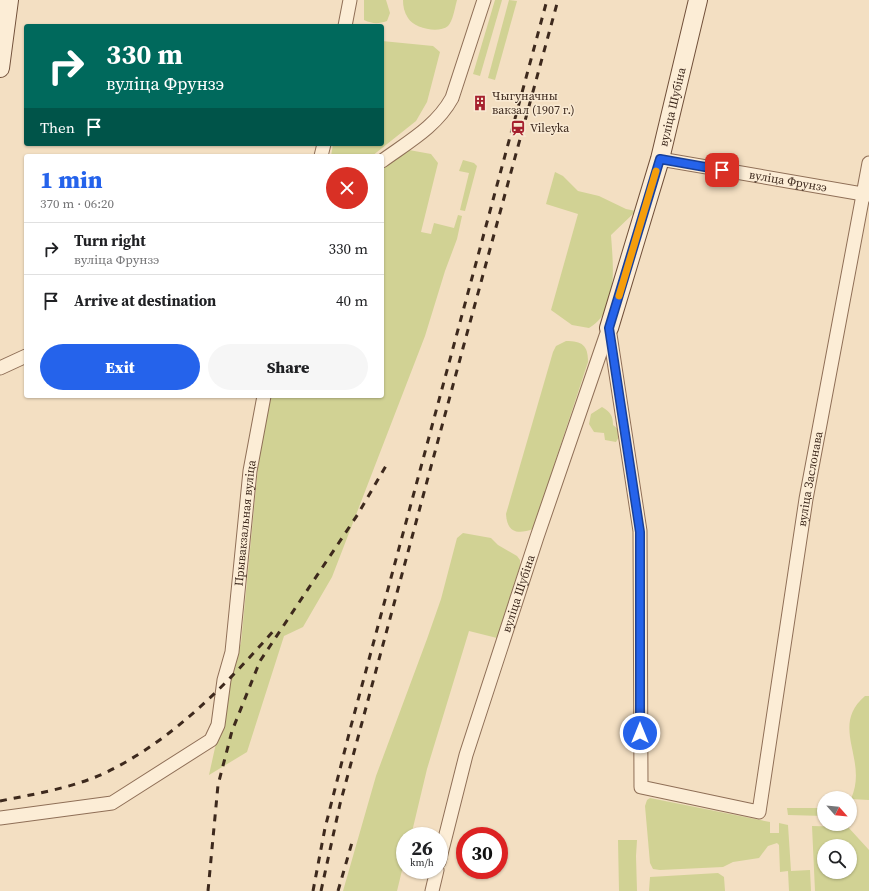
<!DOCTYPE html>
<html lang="en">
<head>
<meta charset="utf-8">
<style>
  :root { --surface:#fff; --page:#f6f6f6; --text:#202124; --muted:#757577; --line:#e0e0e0; --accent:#2563eb }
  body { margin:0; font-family:"Source Serif 4",serif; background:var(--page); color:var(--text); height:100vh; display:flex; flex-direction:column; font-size:15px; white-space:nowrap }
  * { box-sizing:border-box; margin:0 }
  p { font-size:13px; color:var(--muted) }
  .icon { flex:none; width:22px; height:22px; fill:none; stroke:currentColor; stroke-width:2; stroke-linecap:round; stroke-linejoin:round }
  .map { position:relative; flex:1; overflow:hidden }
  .drawer { position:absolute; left:24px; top:154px; width:360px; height:244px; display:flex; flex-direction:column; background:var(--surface); border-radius:4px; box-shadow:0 1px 3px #0004 }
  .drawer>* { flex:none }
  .hud { position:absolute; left:24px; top:24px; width:360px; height:122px; border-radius:4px; box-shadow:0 1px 3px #0004; background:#00695c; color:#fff; overflow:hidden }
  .needle { width:26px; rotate:117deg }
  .fabs { position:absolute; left:817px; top:791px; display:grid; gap:8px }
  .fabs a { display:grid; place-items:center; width:40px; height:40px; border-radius:50%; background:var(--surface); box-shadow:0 1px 3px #0004; font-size:20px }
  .speed { position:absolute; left:396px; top:827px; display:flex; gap:8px; font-size:20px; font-weight:700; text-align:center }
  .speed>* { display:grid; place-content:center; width:52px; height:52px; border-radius:50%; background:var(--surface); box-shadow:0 1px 3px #0004; line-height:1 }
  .speed small { font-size:10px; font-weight:400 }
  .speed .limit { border:6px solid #d22; background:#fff; color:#111 }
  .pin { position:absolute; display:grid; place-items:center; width:34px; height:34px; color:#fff; margin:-17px; border-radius:8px; box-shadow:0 2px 6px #0006 }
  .me { position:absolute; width:44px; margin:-22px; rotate:0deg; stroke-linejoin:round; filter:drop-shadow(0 0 3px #0008) }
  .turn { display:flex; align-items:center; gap:14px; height:84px; padding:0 16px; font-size:18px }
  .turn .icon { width:52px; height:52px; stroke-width:2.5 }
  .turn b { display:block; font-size:28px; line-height:34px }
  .then { display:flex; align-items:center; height:38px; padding:0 16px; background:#0003; gap:8px; font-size:15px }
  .round { display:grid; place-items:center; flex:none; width:42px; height:42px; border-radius:21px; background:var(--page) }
  .head { display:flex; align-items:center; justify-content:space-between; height:68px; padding:0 16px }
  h1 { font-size:24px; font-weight:800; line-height:30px; color:var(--accent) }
  .button { display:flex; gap:8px; margin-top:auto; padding:8px 16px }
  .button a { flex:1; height:46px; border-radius:24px; background:var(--accent); color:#fff; font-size:16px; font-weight:800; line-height:46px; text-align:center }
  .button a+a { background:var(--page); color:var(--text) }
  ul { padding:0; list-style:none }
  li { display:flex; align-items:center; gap:12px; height:52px; padding:0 16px; border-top:1px solid var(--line) }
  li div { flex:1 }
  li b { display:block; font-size:15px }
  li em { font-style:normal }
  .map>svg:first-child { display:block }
  .green { fill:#d1d294; fill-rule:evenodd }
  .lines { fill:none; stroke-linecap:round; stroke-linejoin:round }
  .street-casing { stroke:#8f6f57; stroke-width:15 }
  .secondary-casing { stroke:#71503a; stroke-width:20 }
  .street { stroke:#fcedd6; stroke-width:13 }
  .secondary { stroke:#fcedd6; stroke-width:18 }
  .rail { stroke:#3d291d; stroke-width:3; stroke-dasharray:7 7; stroke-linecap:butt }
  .route-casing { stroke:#184099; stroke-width:10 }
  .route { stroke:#2563eb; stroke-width:7 }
  .slow { stroke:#f59e0b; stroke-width:7 }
  .labels { text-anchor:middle; stroke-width:3; stroke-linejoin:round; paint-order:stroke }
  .poi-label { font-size:12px; fill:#3d291d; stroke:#f9ead3; text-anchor:start }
  .street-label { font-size:12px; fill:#3d291d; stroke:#f9ead3 }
</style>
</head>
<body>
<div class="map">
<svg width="869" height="891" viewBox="0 0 869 891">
  <rect width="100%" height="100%" fill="#f3dfc2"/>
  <g class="green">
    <path d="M364,0H386L390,13L387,21C378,24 373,24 364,20Z"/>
    <path d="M403,0H457C455,7 453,21 448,26C438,34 414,28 408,18C404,12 403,6 403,0Z"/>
    <path d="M495,0H502L480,76L473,74Z"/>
    <path d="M509,0L517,1L495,80L488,78Z"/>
    <path d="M382,41L433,46L440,52L427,102L416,121L372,156H331L333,144H382Z"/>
    <path d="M409,150L431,154L438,163L421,232L431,234L434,223L454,228L458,215L462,216L457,239L445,271L425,336L332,577L303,627L284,636L247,752L209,775L222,716L229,672L241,643L258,467L270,396H382V170L400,155Z"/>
    <path d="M463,160L474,163L477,166L465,211L460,210L469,173L459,171Z"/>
    <path d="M555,172L563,176L578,191L599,196L626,209L636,211L611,235C613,265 619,311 589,328L572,325L551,310L578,214L546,204Z"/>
    <path d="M566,341C582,341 588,345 588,362L533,529C517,535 507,532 506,514L553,352L556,346Z"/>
    <path d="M602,407C610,412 613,415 613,425L618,429L620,435L616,442L605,440L604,433L594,432L589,424L591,414Z"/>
    <path d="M463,533L491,538L498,545L517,556L520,560V566L497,638L469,631L427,769L411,836H405V858L397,891H343L376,776L427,639L441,599L457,538Z"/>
    <path d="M865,696H869V800L851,799C869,759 829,727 865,696Z"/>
    <path d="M650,798L770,822V833H779V823L788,825L791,871L810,870L811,891H789L788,871L780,872L779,845L777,843L768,846L759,858L733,862L723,867L660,870L653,869L650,863L645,806L647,800Z"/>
    <path d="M787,808H824V816L788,815Z"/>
    <path d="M812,826L848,827L869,850V891H815ZM824,846H850V872H824Z"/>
    <path d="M618,840H637L636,856L637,891H619Z"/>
    <path d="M718,873L724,877L725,891H649L650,877Z"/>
  </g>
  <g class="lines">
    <defs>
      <g id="street">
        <path d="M345,26L350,0"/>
        <path d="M321,156L324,144"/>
        <path id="s1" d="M660,159L869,195"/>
        <path d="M382,161C408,142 436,127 452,98L484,0"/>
        <path id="s2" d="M609,328L640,531L641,787L759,812L806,499L869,163"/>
        <path d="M0,368L26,356"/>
        <path id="s3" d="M0,818L112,803L211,740L218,725L224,680L232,652L250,471L264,396"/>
        <path id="s4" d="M439,862L466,755L537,537L608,330"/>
        <path d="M432,891L437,870"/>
      </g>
      <g id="secondary">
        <path d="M0,68L9,0"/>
        <path id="s5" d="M609,328L660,159L698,0"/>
      </g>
    </defs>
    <use href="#street" class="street-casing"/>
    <use href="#secondary" class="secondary-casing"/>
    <use href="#street" class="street"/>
    <use href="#secondary" class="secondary"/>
    <g class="rail">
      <path d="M0,801C35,794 72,788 105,773C173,740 226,685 275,629"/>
      <path d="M208,891L218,785L232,731L260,661L358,514L387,464"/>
      <path d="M313,891L325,828L351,726L547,0"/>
      <path d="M321,891L340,804L463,348L558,0"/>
      <path d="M338,891L353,839"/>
    </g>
  </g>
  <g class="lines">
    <defs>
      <path id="route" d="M640,733V532L609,328L660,159L722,170"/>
    </defs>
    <use href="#route" class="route-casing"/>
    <use href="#route" class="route"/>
    <path class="slow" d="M619,296L656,171"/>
  </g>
  <defs>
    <symbol id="building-bare" viewBox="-9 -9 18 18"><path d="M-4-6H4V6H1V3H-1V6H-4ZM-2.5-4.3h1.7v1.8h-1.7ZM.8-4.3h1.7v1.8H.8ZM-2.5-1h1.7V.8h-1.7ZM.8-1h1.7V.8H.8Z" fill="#a5202e" stroke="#f9ead3" stroke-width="2.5" paint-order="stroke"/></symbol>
    <symbol id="station-bare" viewBox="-9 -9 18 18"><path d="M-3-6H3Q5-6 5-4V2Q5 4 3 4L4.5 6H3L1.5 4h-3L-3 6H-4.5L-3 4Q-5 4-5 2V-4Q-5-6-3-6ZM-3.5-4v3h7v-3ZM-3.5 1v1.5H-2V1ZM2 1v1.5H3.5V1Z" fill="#a5202e" stroke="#f9ead3" stroke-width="2.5" paint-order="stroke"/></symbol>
  </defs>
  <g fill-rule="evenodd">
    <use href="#building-bare" x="469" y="92" width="22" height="22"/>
    <use href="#station-bare" x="507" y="117" width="22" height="22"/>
  </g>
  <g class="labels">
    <g class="poi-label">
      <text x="492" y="100">Чыгуначны<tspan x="492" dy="14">вакзал (1907 г.)</tspan></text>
      <text x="530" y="132">Vileyka</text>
    </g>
    <g class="street-label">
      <text dy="4" stroke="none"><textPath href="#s5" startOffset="230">вуліца Шубіна</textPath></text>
      <text dy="4" stroke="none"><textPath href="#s1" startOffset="130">вуліца Фрунзэ</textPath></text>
      <text dy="4" stroke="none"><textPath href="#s2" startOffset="919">вуліца Заслонава</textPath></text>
      <text dy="4" stroke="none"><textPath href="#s3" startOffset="451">Прывакзальная вуліца</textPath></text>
      <text dy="4" stroke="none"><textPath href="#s4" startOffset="280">вуліца Шубіна</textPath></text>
    </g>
  </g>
</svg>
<div class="fabs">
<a><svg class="needle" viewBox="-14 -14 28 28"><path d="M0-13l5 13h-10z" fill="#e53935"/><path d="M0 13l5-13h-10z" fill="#757577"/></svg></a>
<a><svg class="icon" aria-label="search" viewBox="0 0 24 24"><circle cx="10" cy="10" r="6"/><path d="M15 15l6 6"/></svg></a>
</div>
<div class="speed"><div>26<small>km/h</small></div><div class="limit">30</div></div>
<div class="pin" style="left:722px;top:170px;background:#d93025"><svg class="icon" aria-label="arrive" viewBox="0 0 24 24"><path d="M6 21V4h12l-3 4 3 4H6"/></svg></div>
<svg class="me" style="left:640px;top:733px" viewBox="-20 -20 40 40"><circle r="17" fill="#2563eb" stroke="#fff" stroke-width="3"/><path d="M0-11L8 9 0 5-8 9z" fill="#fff"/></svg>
<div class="hud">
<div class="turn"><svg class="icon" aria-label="right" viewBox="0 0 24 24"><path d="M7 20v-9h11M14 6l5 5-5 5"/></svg><div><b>330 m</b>вуліца Фрунзэ</div></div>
<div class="then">Then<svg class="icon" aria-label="arrive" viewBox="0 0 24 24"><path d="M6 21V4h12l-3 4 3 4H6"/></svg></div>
</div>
<section class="drawer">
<div class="head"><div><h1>1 min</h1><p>370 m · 06:20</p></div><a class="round" style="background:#d93025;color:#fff"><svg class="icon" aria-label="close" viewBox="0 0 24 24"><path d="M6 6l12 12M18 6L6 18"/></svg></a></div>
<ul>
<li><svg class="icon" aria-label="right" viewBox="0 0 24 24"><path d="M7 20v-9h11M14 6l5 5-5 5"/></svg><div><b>Turn right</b><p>вуліца Фрунзэ</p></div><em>330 m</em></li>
<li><svg class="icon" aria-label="arrive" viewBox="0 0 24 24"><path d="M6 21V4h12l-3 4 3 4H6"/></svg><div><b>Arrive at destination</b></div><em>40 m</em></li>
</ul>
<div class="button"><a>Exit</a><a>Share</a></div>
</section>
</div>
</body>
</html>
